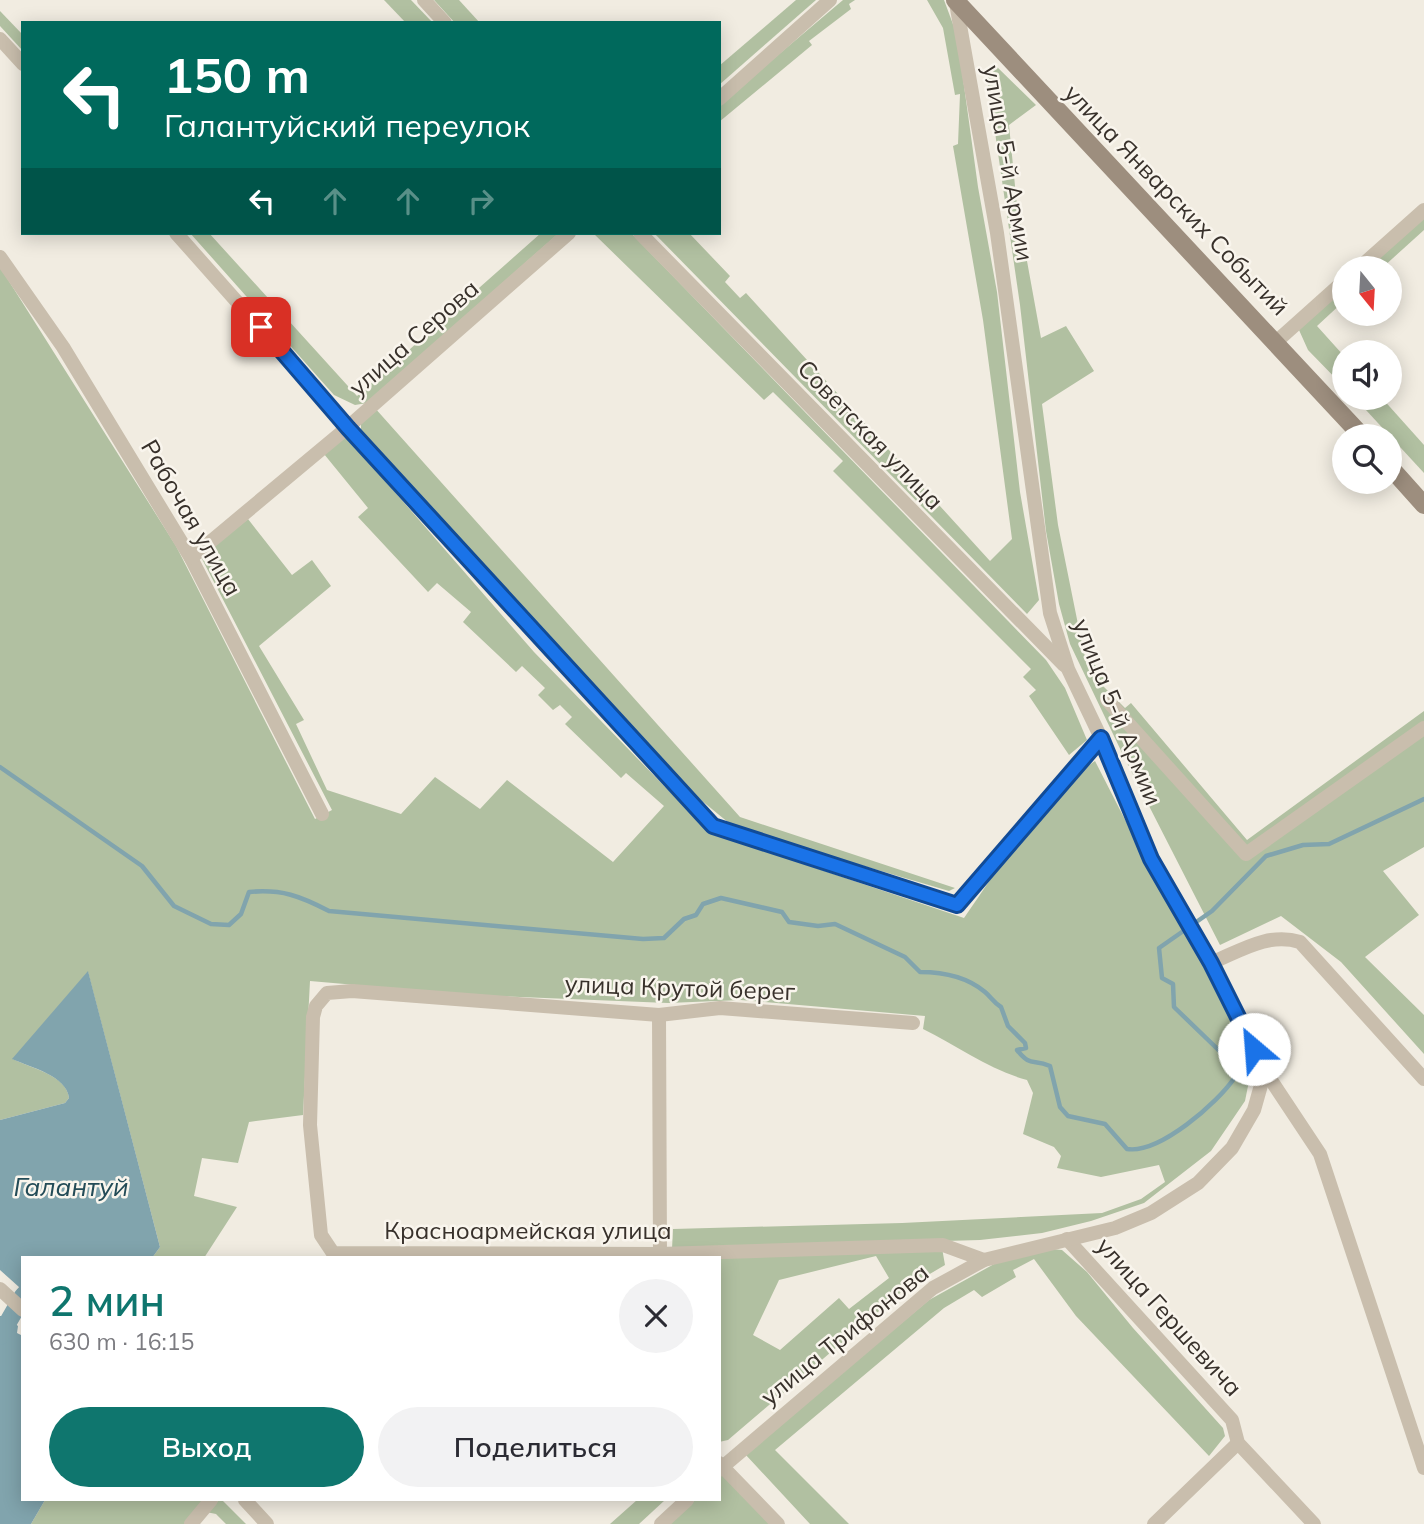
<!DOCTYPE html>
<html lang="ru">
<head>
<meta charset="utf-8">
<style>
  :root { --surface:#fff; --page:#f2f2f3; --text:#2b2b33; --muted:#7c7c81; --accent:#0f766e }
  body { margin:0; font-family:Mulish,sans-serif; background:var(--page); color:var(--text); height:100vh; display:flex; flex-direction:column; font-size:26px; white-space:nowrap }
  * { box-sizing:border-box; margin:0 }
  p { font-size:23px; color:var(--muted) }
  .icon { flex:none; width:38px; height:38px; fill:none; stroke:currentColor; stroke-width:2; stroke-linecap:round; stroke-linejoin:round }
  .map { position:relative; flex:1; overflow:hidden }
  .side { position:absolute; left:21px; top:1256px; width:700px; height:245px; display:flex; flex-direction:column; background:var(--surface); border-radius:0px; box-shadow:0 4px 18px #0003 }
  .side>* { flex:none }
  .hud { position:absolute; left:21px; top:21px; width:700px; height:214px; border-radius:0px; box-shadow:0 4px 18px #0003; background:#00695c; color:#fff; overflow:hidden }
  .needle { width:46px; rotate:162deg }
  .tools { position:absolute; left:1332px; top:256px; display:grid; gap:14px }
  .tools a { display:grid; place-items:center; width:70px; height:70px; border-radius:50%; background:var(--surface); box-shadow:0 4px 18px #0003; font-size:35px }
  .pin { position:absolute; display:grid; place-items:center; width:60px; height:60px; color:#fff; margin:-30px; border-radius:14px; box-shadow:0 4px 10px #0006 }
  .me { position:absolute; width:77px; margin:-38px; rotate:333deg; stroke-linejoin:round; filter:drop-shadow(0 0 5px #0008) }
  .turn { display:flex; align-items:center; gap:24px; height:147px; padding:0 28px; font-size:32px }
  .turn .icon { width:91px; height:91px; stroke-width:2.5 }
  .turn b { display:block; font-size:49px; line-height:60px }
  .lanes { display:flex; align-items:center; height:66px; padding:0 28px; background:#0003; justify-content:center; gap:35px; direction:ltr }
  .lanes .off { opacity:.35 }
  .round { display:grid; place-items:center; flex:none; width:74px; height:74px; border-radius:37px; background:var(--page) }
  .head { display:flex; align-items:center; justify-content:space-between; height:119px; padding:0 28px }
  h1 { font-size:42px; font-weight:600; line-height:52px; color:var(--accent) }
  .button { display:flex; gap:14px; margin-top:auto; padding:14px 28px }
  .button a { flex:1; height:80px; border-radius:42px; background:var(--accent); color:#fff; font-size:28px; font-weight:600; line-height:80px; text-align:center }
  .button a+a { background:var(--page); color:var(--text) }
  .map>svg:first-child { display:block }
  .green { fill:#b1c0a1; fill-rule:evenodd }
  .water { fill:#81a4ad }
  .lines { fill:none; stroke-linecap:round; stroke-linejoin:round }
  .stream { stroke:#81a4ad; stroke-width:4.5 }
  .canal { stroke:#81a4ad; stroke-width:18 }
  .street { stroke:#c9bead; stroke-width:14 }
  .secondary { stroke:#9d8e7e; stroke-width:18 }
  .route-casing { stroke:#114b97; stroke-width:18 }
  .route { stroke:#1a73e8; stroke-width:12 }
  .labels { text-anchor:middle; stroke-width:5; stroke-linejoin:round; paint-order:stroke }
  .street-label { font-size:24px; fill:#38312b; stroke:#f9f5ed }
  .water-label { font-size:26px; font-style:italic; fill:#234b57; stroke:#f9f5ed }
</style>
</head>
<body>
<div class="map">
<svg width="1424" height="1524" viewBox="0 0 1424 1524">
  <rect width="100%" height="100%" fill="#f1ece1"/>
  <g class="green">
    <path d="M384,0H411L433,23H406Z"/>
    <path d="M434,0H459L480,23H455Z"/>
    <path d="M796,0H816L719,85V66Z"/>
    <path d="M843,0H855L849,4L851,9L809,41L812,45L719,122V105Z"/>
    <path d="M927,0H944L957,35L978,187L997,292L1020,492L1039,600L1027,614L654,233H689L730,276L725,282L740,298L746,293L990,561L1012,539L983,320L953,146L958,144L960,94L955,95L943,28Z"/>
    <path d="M0,11L23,35V51L0,26Z"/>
    <path d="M994,64L1036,105L1009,125L1017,206L1041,338L1066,326L1094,371L1042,404L1058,525L1084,654L1107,677L1101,684L1125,708L1131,703L1247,840L1424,711V847L1383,871L1419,915L1365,957L1424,1015V1054L1341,962L1281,916L1220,945L1124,757L1070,644L1059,604L1046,531L1020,305L987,77L989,68Z"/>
    <path d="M1424,214V230L1382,268H1363Z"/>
    <path d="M190,233H209L357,396L541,233H559L367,403L355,405L334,395Z"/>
    <path d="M593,233H631L1046,660L1065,688L1087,740L1069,755L1029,696L1036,690L1023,677L1031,669L833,471L843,461L773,392L764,400Z"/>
    <path d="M0,267L176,546L315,819L332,810L201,557L248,519L292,575L312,560L331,586L259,646L304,720L296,724L327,790L401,814L435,777L480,809L507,780L613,862L664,806L626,773L621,778L565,724L572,717L560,705L553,710L538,695L545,688L522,666L516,672L463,622L471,612L437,583L428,592L358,517L368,508L324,454L346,436L534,652L704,827L729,839L964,918C1002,864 1040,798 1095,761L1139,847L1206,964L1243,1041L1251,1071L1245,1101L1211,1151L1144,1203L1091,1221L1042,1233L980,1240L672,1249L673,1229L902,1223L1102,1213L1141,1199L1165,1182L1159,1165L1101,1177L1057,1168L1061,1156L1054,1147L1023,1134L1033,1093L1027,1080C992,1071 957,1046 923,1029L925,1016L741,1000L668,1003L471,995L310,981L303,1115L249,1122L238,1163L202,1158L194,1196L237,1207L204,1258H152L160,1247L88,972L13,1059C30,1068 67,1075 69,1098L65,1103L0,1120Z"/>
    <path d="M1344,285V301L1317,326L1344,356V387L1308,350L1299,330Z"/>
    <path d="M1354,397H1381L1424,445V473Z"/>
    <path d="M374,407L740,817L955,888L949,891L735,828L662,768L361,434V422Z"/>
    <path d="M942,1248L945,1265L906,1288L728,1440L719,1442V1258ZM876,1256L889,1278L849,1309L839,1298L780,1350L753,1335L779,1280Z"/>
    <path d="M1052,1249L1062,1250L1087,1272L1133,1328L1223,1428L1225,1436L1209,1456L1076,1316L1034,1259L1013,1270L1016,1277L982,1297L974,1290L944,1308L775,1450L849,1524H810L745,1454L929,1300L996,1263Z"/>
    <path d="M725,1471L777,1524H669L695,1500H719V1477Z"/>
    <path d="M45,1500H205L187,1524H31Z"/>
    <path d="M219,1500H222L246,1524H226L216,1514L206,1512Z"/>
    <path d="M637,1500H665L639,1524H610Z"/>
  </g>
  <g class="water">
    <path d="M88,971L160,1247L152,1258H23V1299L16,1292L19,1287L0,1270V1120L65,1103L69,1098C67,1076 30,1067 12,1059Z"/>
    <path d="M0,1316H6L18,1326L17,1333L23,1336V1500H45L31,1524H0Z"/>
  </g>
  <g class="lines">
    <path class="stream" d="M0,767L142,866L174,906L211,924L229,925L241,914L249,892C282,889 300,896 329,911L643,939L664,938L684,919L696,915L703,904L721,898L782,912L789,922L818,926L835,924L905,957L920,972C943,972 966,976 985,992C991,997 993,1002 1001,1007L1008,1026L1025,1043L1026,1048L1017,1050C1031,1068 1033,1058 1050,1066L1060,1107L1068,1116L1105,1124L1127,1149C1159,1154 1218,1103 1235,1077L1232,1063L1174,1007L1173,984L1162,978L1159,948L1212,911L1266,856L1303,845L1329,844L1424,799"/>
    <path class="canal" d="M0,1336L23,1296"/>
    <g class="street">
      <path d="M424,0L445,23"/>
      <path d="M953,0L956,3L997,233L1050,613L1068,669L1101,738L1151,859L1211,963L1265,1071L1320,1154L1424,1468"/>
      <path d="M0,39L23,64"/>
      <path d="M719,99L830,0"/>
      <path d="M176,233L348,427L713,826L957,905L1101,738"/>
      <path d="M640,233L1064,665"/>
      <path d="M0,257L63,347L191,558L322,814"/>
      <path d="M1359,268L1424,210"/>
      <path d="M1277,341L1344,281"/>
      <path d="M191,558L348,427L569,233"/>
      <path d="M1107,700L1246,854L1424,728"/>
      <path d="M1211,963C1240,951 1268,932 1300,942L1424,1079"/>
      <path d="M659,1015L660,1254"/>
      <path d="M913,1023L720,1008L659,1015L352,991L327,993L316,1006L313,1017L310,1125L321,1235L333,1253L660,1254L943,1245L984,1260"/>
      <path d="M1067,1239L1232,1420L1238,1443L1314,1524"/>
      <path d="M0,1289L23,1310"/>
      <path d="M719,1463L778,1524"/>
      <path d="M719,1470L933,1288L984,1260L1115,1228L1151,1213L1198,1183L1232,1148L1254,1110L1265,1071"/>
      <path d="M245,1500L267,1524"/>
      <path d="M191,1524L211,1500"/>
      <path d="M661,1524L687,1500"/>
      <path d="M1154,1524L1238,1443"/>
    </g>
    <g class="secondary">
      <path d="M955,0L1362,436"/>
      <path d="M1390,467L1424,505"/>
    </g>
  </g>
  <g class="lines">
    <defs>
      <path id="route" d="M261,327L348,428L713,826L957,905L1101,738L1151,859L1211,963L1254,1049"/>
    </defs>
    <use href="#route" class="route-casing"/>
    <use href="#route" class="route"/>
  </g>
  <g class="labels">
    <g class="street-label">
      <text transform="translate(1008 163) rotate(80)" y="8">улица 5-й Армии</text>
      <text transform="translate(1176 200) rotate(46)" y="8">улица Январских Событий</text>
      <text transform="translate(414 338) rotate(-41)" y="8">улица Серова</text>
      <text transform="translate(870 435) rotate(46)" y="8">Советская улица</text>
      <text transform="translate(191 518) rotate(60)" y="8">Рабочая улица</text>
      <text transform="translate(1117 712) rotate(68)" y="8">улица 5-й Армии</text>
      <text transform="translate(680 988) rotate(2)" y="8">улица Крутой берег</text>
      <text x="528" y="1239">Красноармейская улица</text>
      <text transform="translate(1169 1317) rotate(48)" y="8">улица Гершевича</text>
      <text transform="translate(845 1335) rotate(-39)" y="8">улица Трифонова</text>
    </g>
    <g class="water-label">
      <text x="71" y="1196">Галантуй</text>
    </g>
  </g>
</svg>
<div class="tools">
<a><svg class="needle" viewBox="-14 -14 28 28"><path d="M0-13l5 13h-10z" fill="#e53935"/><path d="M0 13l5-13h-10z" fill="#7c7c81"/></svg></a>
<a><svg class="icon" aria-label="sound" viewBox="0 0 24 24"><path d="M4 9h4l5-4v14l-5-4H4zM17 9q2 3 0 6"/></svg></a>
<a><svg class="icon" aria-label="search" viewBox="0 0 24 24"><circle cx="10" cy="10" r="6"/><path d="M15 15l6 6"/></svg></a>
</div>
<div class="pin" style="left:261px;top:327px;background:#d93025"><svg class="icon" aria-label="arrive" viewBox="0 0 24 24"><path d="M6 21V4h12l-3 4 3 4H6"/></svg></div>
<svg class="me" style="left:1254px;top:1049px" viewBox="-20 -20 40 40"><circle r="19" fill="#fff"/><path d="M0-13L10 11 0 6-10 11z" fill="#1a73e8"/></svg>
<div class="hud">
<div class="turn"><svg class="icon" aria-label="left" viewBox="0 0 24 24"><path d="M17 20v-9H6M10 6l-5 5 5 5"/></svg><div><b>150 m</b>Галантуйский переулок</div></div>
<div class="lanes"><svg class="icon" aria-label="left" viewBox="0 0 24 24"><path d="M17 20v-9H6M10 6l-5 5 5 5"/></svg><svg class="icon off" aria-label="ahead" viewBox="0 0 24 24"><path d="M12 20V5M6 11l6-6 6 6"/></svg><svg class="icon off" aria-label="ahead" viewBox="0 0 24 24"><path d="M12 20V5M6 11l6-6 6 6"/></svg><svg class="icon off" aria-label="right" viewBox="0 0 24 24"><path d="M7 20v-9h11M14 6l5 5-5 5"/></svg></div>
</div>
<section class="side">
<div class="head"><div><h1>2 мин</h1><p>630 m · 16:15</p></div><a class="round"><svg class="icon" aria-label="close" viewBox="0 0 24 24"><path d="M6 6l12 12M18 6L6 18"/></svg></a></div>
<div class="button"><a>Выход</a><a>Поделиться</a></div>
</section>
</div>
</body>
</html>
